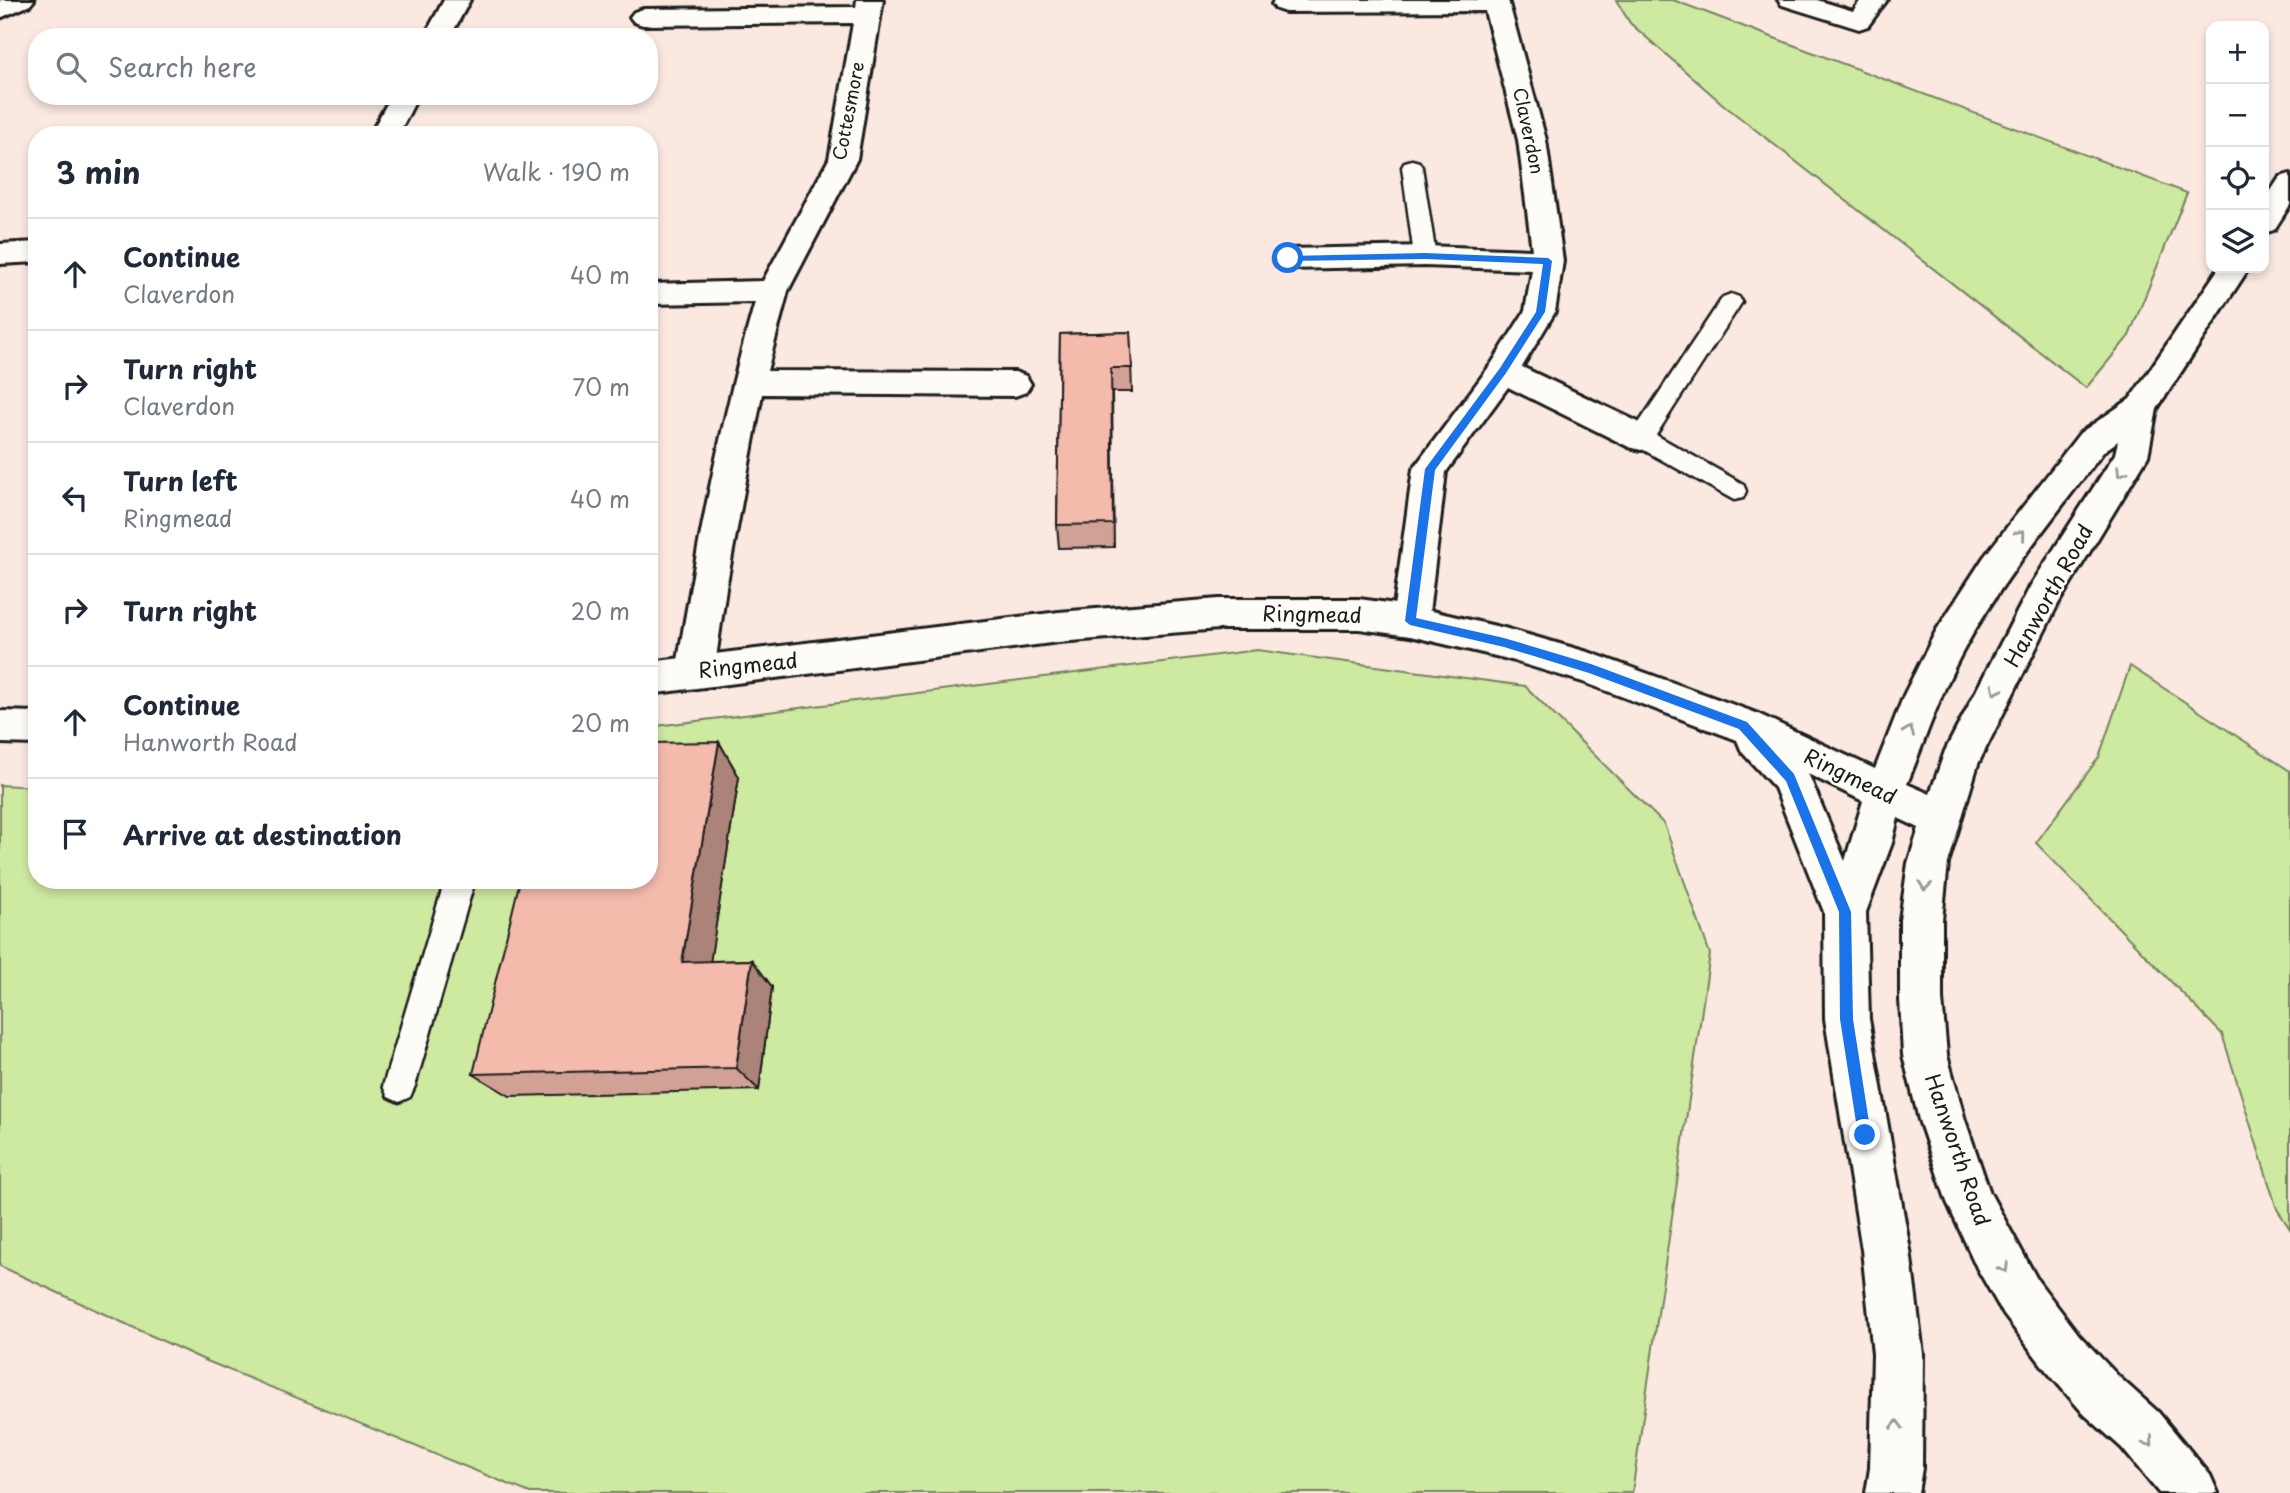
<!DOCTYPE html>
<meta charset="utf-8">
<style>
:root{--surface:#fff;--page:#f2f2f3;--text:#1f2937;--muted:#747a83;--line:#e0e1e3}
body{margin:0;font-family:"Playpen Sans",sans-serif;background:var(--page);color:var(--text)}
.controls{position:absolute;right:21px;top:21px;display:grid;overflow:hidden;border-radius:14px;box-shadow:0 4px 10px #0003}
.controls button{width:63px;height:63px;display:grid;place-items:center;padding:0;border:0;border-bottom:2px solid var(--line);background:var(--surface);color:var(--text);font:35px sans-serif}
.stop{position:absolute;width:21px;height:21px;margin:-16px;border:5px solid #1a73e8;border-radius:50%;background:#fff}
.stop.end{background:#1a73e8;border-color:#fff;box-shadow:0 2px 7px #0008}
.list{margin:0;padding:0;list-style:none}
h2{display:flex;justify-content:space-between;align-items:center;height:91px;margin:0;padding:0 28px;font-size:30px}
h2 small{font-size:23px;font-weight:400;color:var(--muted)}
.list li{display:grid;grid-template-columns:46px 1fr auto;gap:21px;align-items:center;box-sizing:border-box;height:112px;padding:0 28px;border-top:2px solid var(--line)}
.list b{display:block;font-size:26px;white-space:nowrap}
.list p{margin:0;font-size:23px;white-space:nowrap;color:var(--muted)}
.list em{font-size:23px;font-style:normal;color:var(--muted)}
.icon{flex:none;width:38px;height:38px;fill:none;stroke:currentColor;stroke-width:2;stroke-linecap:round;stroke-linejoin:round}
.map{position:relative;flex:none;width:2290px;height:1493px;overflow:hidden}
.search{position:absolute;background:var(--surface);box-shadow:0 4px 10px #0003;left:28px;top:28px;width:630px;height:77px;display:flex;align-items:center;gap:18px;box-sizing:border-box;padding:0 24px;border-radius:28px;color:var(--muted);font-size:26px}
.panel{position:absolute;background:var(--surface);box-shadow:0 4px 10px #0003;left:28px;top:126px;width:630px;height:763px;border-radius:28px}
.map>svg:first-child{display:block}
.green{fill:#cee9a0;stroke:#75825e;stroke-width:2}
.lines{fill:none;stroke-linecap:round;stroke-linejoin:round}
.lane-casing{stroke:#1c1c1c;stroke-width:5}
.street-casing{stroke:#1c1c1c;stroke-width:6}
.secondary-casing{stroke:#1c1c1c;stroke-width:6}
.lane{fill:#fdfcf7;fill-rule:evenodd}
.street{fill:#fdfcf7;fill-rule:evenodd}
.secondary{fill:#fdfcf7;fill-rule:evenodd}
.wall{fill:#d2a195;stroke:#1c1c1c;stroke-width:2}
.shaded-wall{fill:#ab8379;stroke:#1c1c1c;stroke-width:2}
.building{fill:#f4bbad;stroke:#1c1c1c;stroke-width:2}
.oneway{stroke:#989794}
.route{fill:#1a73e8}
.labels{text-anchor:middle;stroke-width:5;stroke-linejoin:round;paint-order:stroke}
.far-street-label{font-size:18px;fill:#1c1c1c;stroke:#fdfcf7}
.street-label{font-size:21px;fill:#1c1c1c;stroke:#fdfcf7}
</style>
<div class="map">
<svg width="2290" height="1493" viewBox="0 0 2290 1493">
<rect width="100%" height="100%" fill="#fae8e1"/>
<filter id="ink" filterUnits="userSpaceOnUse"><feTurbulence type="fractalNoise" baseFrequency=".0143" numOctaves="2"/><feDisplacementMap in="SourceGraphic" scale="14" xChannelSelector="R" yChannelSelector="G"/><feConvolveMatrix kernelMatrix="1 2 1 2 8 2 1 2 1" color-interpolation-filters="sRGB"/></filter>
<g filter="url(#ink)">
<!-- green -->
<path class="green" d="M 1616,0 L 1673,0 L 2187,193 L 2129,336 L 2086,388 L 1725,106 L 1630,23 Z
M 1257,650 L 1525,686 L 1664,824 L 1710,954 L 1632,1493 L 530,1493 L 202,1359 L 0,1266 L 0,785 L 37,787 L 37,880 L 649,880 L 649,727 Z
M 2130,666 L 2290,771 L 2290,1229 L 2277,1209 L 2222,1034 L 2036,843 L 2099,757 Z"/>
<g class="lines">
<!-- lane casing -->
<g class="lane-casing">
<path id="lane" d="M 1412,160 L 1419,162 L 1422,167 L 1436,256 L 1433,261 L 1425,263 L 1417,261 L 1414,256 L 1402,167 L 1405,162 Z
M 1731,294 L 1739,297 L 1742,302 L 1656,435 L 1743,484 L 1746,491 L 1743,498 L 1734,500 L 1633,444 L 1629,438 L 1723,297 Z
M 445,880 L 475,880 L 415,1086 L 410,1097 L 399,1102 L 388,1097 L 383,1086 Z"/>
</g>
<!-- street casing -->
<g class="street-casing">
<path id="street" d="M 0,0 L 34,0 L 30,5 L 0,18 Z
M 857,0 L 883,0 L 857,159 L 788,291 L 767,371 L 1015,372 L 1026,376 L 1031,384 L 1026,392 L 1015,396 L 762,394 L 726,588 L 714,672 L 708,683 L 695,688 L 682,683 L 676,672 C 697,548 720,423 755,302 L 649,304 L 649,284 L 763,281 L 829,159 L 853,23 L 643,25 L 634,22 L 630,17 L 634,12 L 643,9 L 856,7 Z
M 1275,0 L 1508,0 L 1546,140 L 1563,261 L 1555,312 L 1522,367 L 1653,429 L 1658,438 L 1653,447 L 1641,450 L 1629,447 L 1508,387 L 1446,472 L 1428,621 L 1423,631 L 1410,636 L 1397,631 L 1392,621 L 1413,469 L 1492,363 L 1525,311 L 1532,270 L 1425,266 L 1288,269 L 1277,266 L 1273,259 L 1277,252 L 1288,249 L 1425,246 L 1532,250 L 1518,140 L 1485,11 L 1285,12 L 1276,9 L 1272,4 Z
M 1778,0 L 1817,0 L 1853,11 L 1861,0 L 1887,0 L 1868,26 L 1859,29 L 1782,5 Z
M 37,242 L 37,262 L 0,264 L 0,244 Z"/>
</g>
<!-- secondary casing -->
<g class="secondary-casing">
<path id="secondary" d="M 444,0 L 470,0 L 450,37 L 424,37 Z
M 391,96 L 418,96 L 398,135 L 370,135 Z
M 2290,174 L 2290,205 L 2274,230 L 2264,233 L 2264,201 L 2280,177 Z
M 2219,268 L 2249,268 L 2157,409 L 2148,456 L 2058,604 L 1978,764 L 1948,863 L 1942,920 L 1942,999 L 1947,1055 L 1965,1120 L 1990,1193 L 2038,1281 L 2079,1335 L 2120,1378 L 2158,1412 L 2210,1475 L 2218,1493 L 2159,1493 L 2122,1448 L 2084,1414 L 2045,1369 L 2004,1315 L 1977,1268 L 1947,1202 L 1919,1120 L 1903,1055 L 1900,999 L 1900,920 L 1908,863 L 1919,828 L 1898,818 L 1892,843 L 1866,912 L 1869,1019 L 1910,1250 L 1923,1354 L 1922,1468 L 1918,1493 L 1866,1493 L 1870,1468 L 1873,1354 L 1862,1250 L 1825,1019 L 1824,912 L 1775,788 L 1742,752 L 1737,740 L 1586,683 L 1504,658 L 1410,636 L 1359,629 L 1219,629 L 1059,642 L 649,694 L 649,662 L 1059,612 L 1219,599 L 1359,599 L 1410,606 L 1504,628 L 1591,653 L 1756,713 L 1875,769 L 1904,695 L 1936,631 L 1984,557 L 2080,433 L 2130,399 ZM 2118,441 L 2115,454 L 2031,585 L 1945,751 L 1930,794 L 1907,784 C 1925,740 1940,693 1963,651 C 2002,579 2055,516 2104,451 ZM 1808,774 L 1863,801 L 1845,861 L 1810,778 Z
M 0,711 L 37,712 L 37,744 L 0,743 Z"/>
</g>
<!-- lane -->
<use href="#lane" class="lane"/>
<!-- street -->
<use href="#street" class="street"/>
<!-- secondary -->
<use href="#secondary" class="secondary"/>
</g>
<!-- wall -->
<path class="wall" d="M 1130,332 L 1132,392 L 1112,392 L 1114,547 L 1059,548 L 1057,525 L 1060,334 Z
M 719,742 L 739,777 L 710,961 L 752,960 L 772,987 L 759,1090 L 510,1096 L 473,1074 Z"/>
<!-- shaded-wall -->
<path class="shaded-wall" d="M 719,742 L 739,777 L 706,989 L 682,962 Z
M 752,960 L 772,987 L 759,1090 L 736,1068 Z"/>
<!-- building -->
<path class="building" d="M 1130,332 L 1132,368 L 1111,368 L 1113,524 L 1057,525 L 1060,334 Z
M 719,742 L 682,962 L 752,960 L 736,1068 L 473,1074 L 520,880 L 649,880 L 649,743 Z"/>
<!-- one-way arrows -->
<defs><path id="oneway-chevron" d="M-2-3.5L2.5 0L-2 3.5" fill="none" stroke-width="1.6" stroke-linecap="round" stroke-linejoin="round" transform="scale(1.75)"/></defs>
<g class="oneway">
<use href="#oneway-chevron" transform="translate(2121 472) rotate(122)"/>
<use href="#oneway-chevron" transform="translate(2021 534) rotate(-52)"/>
<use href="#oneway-chevron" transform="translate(1996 690) rotate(117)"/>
<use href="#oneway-chevron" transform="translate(1909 731) rotate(-69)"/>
<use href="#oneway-chevron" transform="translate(1925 886) rotate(97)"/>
<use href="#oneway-chevron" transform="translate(2004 1268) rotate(60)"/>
<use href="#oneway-chevron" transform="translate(1897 1425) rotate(-89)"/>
<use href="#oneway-chevron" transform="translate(2149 1442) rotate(50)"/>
</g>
</g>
<!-- route -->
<path class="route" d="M 1425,253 L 1548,258 L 1552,261 L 1545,312 L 1506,373 L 1435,470 L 1416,618 L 1504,638 L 1591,664 L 1747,722 L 1794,774 L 1851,912 L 1853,1019 L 1871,1135 L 1869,1140 L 1860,1140 L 1858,1135 L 1840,1019 L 1839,912 L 1786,781 L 1739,729 L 1589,673 L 1504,647 L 1410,625 L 1405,621 L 1425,469 L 1500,368 L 1536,312 L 1543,264 L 1425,259 L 1288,261 L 1284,258 L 1288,256 Z"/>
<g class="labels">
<!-- far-street labels -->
<g class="far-street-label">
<text transform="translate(849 111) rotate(-79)" y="6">Cottesmore</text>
<text transform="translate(1528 131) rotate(78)" y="6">Claverdon</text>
</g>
<!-- street labels -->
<g class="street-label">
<text transform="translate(2049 596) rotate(-61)" y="7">Hanworth Road</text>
<text transform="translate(1312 615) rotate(1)" y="7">Ringmead</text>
<text transform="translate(748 666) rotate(-6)" y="7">Ringmead</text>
<text transform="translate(1850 777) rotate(26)" y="7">Ringmead</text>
<text transform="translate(1957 1150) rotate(71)" y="7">Hanworth Road</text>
</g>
</g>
</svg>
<div class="controls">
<button>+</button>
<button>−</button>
<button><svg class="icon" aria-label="locate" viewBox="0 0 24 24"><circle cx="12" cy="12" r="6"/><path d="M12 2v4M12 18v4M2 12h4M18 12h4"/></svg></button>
<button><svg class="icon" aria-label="layers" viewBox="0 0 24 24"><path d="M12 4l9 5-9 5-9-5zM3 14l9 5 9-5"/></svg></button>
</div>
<div class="stop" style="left:1288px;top:258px"></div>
<div class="stop end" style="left:1865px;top:1135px"></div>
<div class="search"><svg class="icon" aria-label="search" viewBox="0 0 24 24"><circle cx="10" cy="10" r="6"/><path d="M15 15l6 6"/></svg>Search here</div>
<section class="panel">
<h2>3 min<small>Walk · 190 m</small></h2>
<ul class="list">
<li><svg class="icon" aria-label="ahead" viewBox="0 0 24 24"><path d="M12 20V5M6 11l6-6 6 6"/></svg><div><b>Continue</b><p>Claverdon</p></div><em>40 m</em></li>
<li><svg class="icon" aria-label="right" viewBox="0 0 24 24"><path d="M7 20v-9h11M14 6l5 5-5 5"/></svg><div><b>Turn right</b><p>Claverdon</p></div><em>70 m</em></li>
<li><svg class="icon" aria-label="left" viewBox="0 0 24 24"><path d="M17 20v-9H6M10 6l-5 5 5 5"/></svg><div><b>Turn left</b><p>Ringmead</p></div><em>40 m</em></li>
<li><svg class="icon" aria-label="right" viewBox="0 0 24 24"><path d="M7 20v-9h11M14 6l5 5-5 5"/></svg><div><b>Turn right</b></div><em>20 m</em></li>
<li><svg class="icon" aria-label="ahead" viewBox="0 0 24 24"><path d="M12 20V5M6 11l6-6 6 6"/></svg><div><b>Continue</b><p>Hanworth Road</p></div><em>20 m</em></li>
<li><svg class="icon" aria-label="arrive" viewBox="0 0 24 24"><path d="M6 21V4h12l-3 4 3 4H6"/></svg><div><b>Arrive at destination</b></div></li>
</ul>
</section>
</div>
